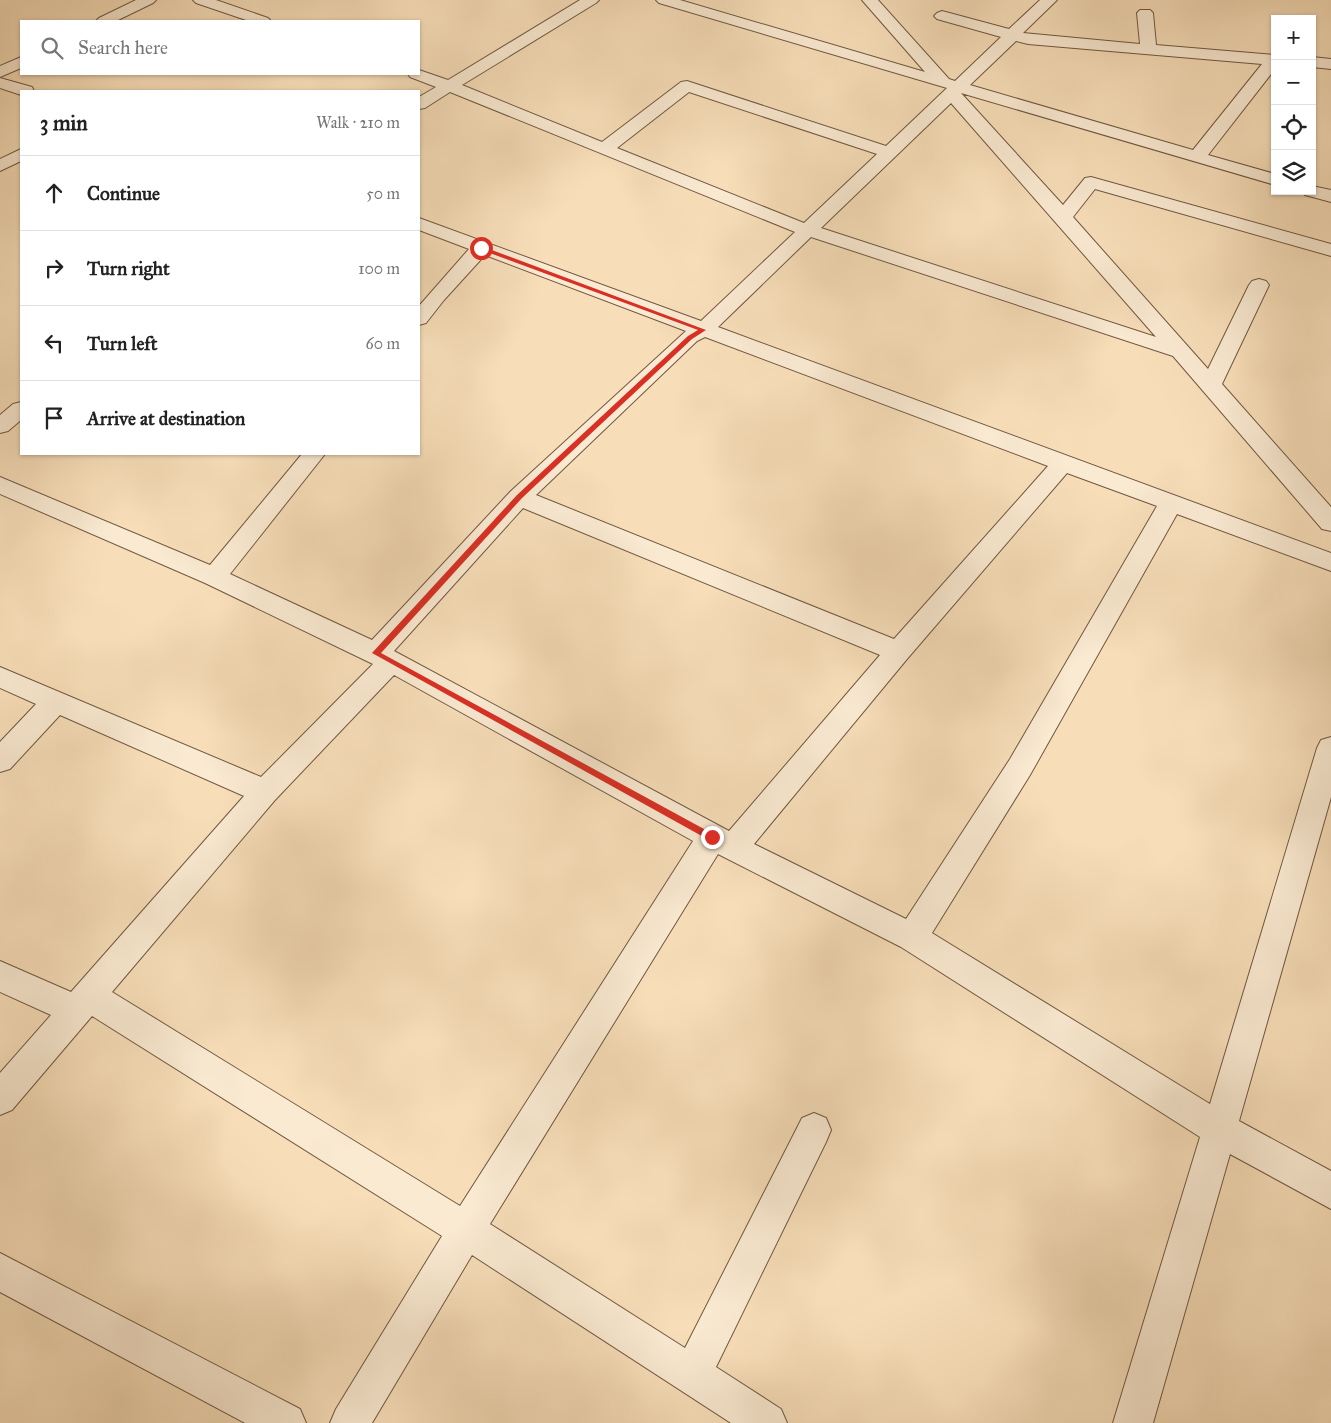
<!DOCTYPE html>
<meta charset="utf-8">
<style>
:root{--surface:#fff;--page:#f2f2f2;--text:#222;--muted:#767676;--line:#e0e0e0}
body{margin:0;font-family:"IM FELL Great Primer",serif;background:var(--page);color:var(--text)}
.controls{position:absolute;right:15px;top:15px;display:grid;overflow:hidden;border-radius:0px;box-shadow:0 1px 4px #0004}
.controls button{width:45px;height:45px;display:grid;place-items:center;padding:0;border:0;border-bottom:1px solid var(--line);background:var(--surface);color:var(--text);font:25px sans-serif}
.stop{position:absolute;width:15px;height:15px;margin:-11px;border:4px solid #d93025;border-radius:50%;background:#fff}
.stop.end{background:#d93025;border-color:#fff;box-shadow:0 1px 5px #0008}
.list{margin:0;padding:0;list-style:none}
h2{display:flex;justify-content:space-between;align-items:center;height:65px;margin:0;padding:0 20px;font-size:21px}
h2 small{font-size:16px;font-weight:400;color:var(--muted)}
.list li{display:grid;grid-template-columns:32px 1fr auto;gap:15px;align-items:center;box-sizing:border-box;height:75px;padding:0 20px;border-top:1px solid var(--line)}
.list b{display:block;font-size:19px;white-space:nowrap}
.list em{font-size:16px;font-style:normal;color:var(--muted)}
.icon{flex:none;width:28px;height:28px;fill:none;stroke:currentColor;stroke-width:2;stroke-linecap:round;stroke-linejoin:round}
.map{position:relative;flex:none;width:1331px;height:1423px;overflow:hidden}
.search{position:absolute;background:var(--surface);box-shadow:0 1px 4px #0004;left:20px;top:20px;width:400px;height:55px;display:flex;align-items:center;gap:12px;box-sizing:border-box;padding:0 18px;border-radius:0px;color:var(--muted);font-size:19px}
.panel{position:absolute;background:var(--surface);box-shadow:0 1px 4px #0004;left:20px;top:90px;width:400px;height:365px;border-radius:0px}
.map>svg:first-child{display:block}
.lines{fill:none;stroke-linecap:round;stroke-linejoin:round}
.minor-casing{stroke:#71583f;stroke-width:2}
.minor{fill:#faead2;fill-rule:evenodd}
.route{fill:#d93025}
</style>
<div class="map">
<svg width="1331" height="1423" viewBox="0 0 1331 1423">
<rect width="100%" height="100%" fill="#f7deb9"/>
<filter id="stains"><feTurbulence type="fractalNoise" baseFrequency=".004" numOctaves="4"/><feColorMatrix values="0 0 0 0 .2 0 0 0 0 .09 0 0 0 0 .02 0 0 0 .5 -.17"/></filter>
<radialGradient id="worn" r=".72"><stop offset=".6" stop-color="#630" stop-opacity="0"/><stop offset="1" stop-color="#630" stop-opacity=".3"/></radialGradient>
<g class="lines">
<!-- minor casing -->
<g class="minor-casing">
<path id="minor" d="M 136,0 L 156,0 L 153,3 L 116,21 L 96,21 L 99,18 Z
M 193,0 L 216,0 L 268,18 L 271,21 L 249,21 L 196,3 Z
M 580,0 L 599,0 L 596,3 L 462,85 L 602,142 L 681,82 L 687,81 L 886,146 L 947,88 L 659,3 L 656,0 L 680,0 L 925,72 L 862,0 L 878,0 L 949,79 L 955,81 L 1001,37 L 937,19 L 934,16 L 937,13 L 942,11 L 1009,29 L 1040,0 L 1057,0 L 1023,33 L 1140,44 L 1137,13 L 1140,10 L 1150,10 L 1153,13 L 1156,45 L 1275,55 L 1275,69 L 1208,155 L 1275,174 L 1275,185 L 961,93 L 1063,205 L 1085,178 L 1091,177 L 1331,244 L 1331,256 L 1095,189 L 1073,217 L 1208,369 L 1249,285 L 1252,281 L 1259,279 L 1266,281 L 1269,285 L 1222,384 L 1331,507 L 1331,531 L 1322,529 L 1173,356 L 811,237 L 718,327 L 1331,553 L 1331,571 L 1177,514 L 1030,775 L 932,933 L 1210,1104 L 1317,748 L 1321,740 L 1331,737 L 1331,797 L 1239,1121 L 1331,1171 L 1331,1209 L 1230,1154 L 1153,1423 L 1113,1423 L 1200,1137 L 901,947 L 718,854 L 490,1224 L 685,1348 L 802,1118 L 814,1113 L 826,1118 L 831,1130 L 826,1142 L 716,1367 L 781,1409 L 787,1423 L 731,1423 L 472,1255 L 372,1423 L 330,1423 L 336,1409 L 442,1236 L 92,1016 L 12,1110 L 0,1115 L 0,1073 L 51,1015 L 0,992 L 0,961 L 71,992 L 244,796 L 60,715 L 10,769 L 0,772 L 0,742 L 36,704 L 0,688 L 0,667 L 261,777 L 373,664 L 205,583 L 0,494 L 0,477 L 210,565 L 302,454 L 325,454 L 230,574 L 372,640 L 511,491 L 686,331 L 485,255 L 444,300 L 426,323 L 419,325 L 419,306 L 469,249 L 419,230 L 419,218 L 701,321 L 795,232 L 450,92 L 425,108 L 419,109 L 419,97 L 436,87 L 410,77 L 408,74 L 419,74 L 419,70 L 448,80 ZM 1016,41 L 1028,44 L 1262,64 L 1193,150 L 970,85 ZM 689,92 L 877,154 L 804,223 L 617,148 ZM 951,103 L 1156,337 L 821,228 ZM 705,337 L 1048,466 L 894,639 L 536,495 L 697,341 ZM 1067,473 L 1157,506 L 1010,759 L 906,919 L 754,844 L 907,659 ZM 523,508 L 880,655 L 729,831 L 394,651 ZM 394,675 L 693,841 L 460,1206 L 112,992 L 275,800 Z
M 21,57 L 21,68 L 0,77 L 0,66 Z
M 1312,57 L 1331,59 L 1331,69 L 1312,67 Z
M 0,78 L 32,87 L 34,91 L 21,91 L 21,95 L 0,88 Z
M 21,149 L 21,161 L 0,171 L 0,159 Z
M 1312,186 L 1331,190 L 1331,202 L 1305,195 L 1303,191 L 1312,191 Z
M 21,402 L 21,420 L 8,431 L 0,433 L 0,415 L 13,404 Z
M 0,1253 L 300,1409 L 306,1423 L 245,1423 L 0,1292 Z"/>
</g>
<!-- minor -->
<use href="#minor" class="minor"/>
</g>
<!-- route -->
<path class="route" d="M 481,246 L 706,330 L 692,339 L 522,498 L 381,653 L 715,835 L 715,840 L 709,840 L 372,653 L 517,495 L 688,336 L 698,330 L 479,249 Z"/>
<rect width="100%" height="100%" filter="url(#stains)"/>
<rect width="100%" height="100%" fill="url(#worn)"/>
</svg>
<div class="controls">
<button>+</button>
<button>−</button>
<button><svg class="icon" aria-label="locate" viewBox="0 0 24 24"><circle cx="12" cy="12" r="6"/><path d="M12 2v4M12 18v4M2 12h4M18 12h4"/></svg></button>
<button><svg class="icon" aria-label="layers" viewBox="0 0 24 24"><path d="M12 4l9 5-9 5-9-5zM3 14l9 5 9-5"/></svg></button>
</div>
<div class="stop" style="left:481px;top:248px"></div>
<div class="stop end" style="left:712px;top:837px"></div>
<div class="search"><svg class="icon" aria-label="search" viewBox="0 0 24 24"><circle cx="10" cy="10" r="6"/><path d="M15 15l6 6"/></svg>Search here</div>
<section class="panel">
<h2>3 min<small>Walk · 210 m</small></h2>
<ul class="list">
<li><svg class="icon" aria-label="ahead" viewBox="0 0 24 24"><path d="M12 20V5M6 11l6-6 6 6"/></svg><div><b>Continue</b></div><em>50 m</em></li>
<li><svg class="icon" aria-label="right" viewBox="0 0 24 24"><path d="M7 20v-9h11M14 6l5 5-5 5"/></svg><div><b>Turn right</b></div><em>100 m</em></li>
<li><svg class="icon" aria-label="left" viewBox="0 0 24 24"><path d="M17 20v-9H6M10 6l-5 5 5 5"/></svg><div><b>Turn left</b></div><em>60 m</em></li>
<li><svg class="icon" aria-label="arrive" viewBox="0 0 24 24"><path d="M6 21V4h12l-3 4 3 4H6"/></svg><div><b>Arrive at destination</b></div></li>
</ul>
</section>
</div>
